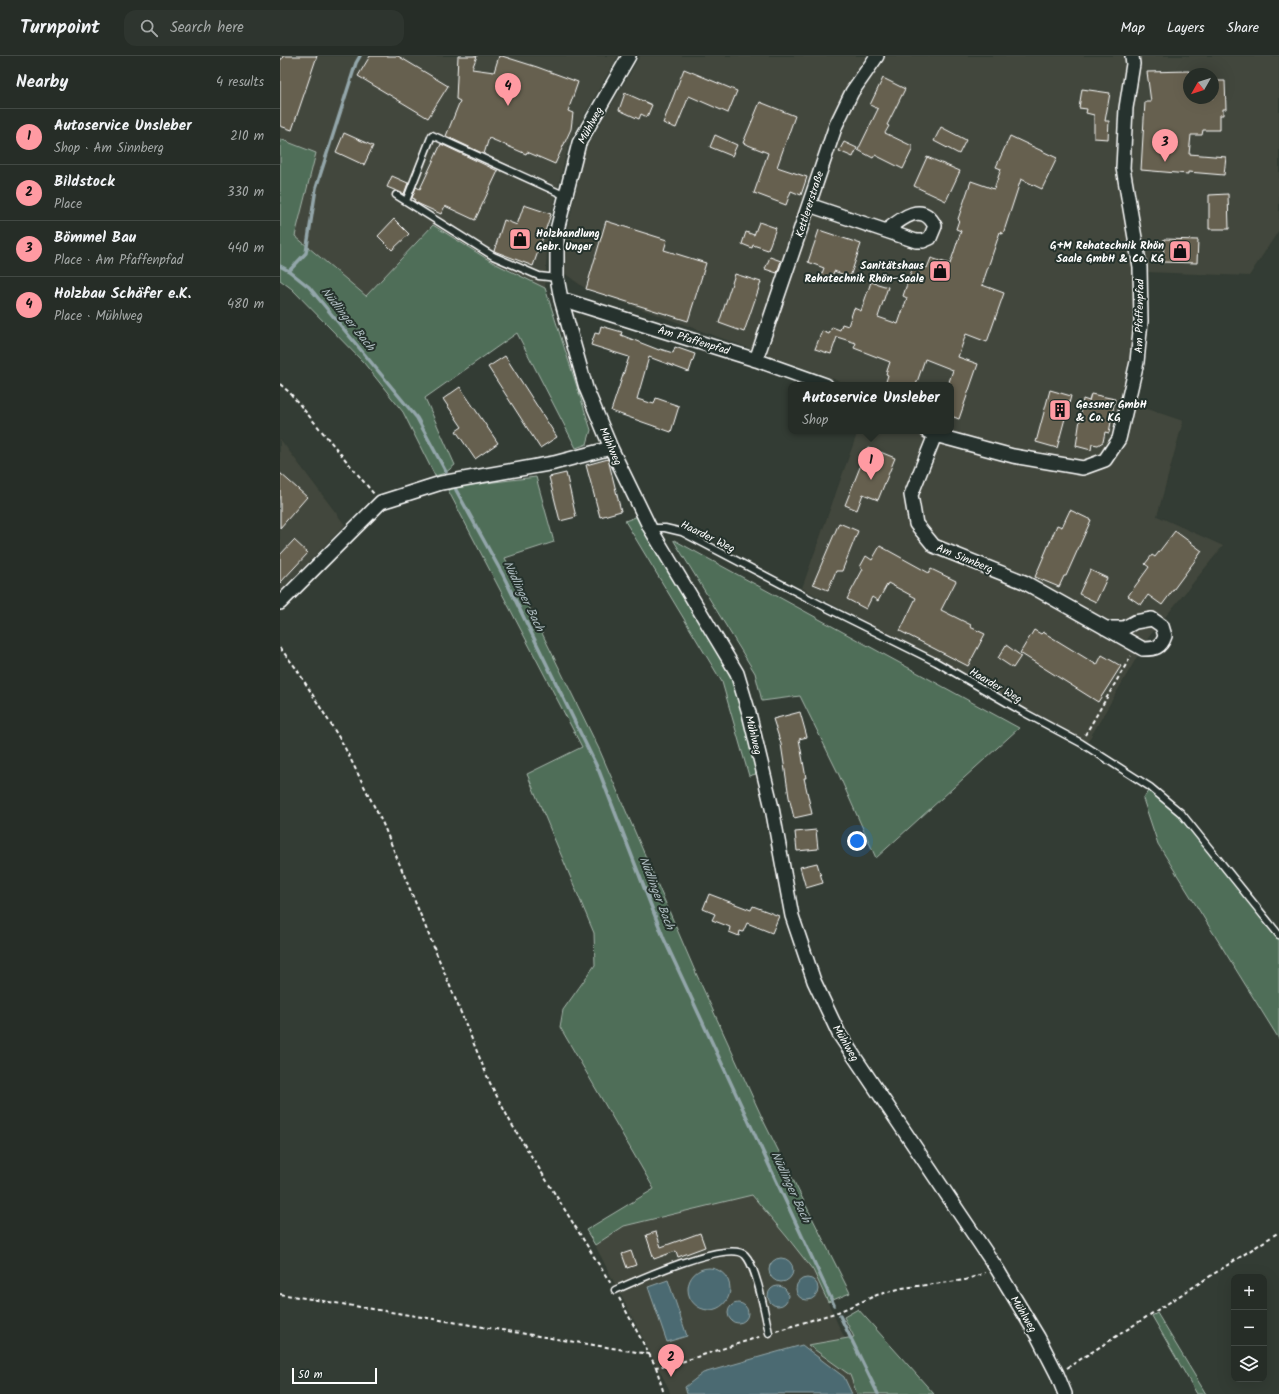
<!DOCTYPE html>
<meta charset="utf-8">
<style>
:root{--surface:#262d27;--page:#2e352f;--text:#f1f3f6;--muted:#a4a8a7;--line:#424944;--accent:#ff9aa2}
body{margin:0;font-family:Kalam,sans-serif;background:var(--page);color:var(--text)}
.controls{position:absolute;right:12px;bottom:12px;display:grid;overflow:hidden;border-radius:8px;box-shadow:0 4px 16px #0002}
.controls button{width:36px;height:36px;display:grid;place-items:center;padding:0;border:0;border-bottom:1px solid var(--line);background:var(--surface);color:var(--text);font:20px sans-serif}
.compass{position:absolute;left:903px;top:12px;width:36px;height:36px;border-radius:50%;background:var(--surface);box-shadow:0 4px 16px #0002;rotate:231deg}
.scale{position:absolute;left:12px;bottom:10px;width:85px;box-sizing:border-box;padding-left:4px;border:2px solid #fff;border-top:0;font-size:11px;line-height:14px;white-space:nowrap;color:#fff;-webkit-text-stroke:3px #26332d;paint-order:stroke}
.you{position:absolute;left:577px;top:785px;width:14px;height:14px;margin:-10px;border:3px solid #fff;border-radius:50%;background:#1a73e8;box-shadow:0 0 0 6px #1a73e833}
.badge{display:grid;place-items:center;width:26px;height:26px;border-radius:50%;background:var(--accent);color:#111;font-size:13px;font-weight:700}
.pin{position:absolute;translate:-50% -33px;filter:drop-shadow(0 1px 2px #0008)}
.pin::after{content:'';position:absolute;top:21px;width:14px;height:12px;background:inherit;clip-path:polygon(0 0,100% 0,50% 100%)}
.popup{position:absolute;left:508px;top:326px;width:166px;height:52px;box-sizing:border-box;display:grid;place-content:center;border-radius:8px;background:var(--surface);filter:drop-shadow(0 1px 3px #0005);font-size:13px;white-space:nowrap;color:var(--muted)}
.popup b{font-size:15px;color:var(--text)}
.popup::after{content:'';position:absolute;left:50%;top:100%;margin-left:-8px;border:8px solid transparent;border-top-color:var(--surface)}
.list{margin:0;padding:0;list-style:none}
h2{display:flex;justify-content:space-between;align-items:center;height:52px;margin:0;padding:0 16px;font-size:17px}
h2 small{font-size:13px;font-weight:400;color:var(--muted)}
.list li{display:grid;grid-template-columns:26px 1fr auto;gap:12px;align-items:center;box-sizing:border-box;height:56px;padding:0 16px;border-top:1px solid var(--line)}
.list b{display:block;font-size:15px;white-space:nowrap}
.list p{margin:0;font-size:13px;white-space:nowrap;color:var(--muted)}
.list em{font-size:13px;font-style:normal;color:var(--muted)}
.icon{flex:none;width:22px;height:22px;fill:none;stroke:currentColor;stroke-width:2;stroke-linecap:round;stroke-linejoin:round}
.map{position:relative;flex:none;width:999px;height:1338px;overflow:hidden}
header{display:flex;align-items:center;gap:24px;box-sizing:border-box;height:56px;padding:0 20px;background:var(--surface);border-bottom:1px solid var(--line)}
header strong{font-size:19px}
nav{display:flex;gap:22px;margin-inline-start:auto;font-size:14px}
.search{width:280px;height:36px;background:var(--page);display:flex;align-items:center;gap:10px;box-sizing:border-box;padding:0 14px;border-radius:12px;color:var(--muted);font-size:15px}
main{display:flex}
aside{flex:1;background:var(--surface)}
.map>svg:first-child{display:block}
.built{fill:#42473c;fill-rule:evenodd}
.green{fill:#4f6e58;stroke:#a7b6ac}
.water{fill:#4b6b72;stroke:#93a6aa}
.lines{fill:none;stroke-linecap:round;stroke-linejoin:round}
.stream{stroke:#93a6aa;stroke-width:3.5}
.building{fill:#66614f;stroke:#fff}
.service-casing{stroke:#fff;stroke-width:9}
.minor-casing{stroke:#fff;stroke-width:16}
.path{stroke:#fff;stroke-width:2;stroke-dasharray:4 3;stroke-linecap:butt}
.service{stroke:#26332d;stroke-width:6}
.minor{stroke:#26332d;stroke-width:13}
.labels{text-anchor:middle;stroke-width:4;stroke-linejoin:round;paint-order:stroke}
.street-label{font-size:11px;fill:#fff;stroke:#26332d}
.poi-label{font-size:11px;font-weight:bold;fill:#fff;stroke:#26332d;text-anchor:start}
.water-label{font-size:12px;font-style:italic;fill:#aebcc0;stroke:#26332d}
</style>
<header>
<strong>Turnpoint</strong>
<div class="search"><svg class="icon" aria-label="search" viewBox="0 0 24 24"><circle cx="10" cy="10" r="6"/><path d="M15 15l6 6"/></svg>Search here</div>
<nav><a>Map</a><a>Layers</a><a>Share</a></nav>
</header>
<main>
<aside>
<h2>Nearby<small>4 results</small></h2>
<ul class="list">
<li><span class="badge">1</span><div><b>Autoservice Unsleber</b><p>Shop · Am Sinnberg</p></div><em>210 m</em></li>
<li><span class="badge">2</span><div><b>Bildstock</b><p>Place</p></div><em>330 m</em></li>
<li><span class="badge">3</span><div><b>Bömmel Bau</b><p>Place · Am Pfaffenpfad</p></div><em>440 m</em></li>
<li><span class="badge">4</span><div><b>Holzbau Schäfer e.K.</b><p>Place · Mühlweg</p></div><em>480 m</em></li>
</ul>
</aside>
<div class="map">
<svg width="999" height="1338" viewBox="0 0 999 1338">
<rect width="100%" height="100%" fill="#333c34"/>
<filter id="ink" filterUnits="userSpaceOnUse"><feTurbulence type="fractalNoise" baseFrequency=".025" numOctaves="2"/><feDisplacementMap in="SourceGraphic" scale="8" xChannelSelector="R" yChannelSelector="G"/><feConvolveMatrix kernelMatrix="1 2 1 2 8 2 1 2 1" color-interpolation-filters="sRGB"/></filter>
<g filter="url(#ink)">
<!-- built -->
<path class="built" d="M 0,0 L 338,0 L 289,86 L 268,173 L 265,232 L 212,206 L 153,169 L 86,240 L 15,180 L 36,97 L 0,83 Z
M 360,0 L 999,0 L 999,174 L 969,220 L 867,216 L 856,349 L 903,365 L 877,460 L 943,490 L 868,582 L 807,687 L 522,532 L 578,375 L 671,375 L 671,329 L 570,329 L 306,233 L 284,217 L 287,174 L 305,94 ZM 909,18 L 933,18 L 933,42 L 909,42 Z
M 0,383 L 65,469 L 0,535 Z
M 472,1139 L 507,1181 L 533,1214 L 561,1275 L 573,1296 L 590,1338 L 390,1338 L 389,1333 L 315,1189 L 344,1170 Z"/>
<!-- green -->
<path class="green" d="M 0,83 L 36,97 L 15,180 L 86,240 L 153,169 L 212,206 L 265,232 L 311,374 L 307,388 L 296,392 L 237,277 L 145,342 L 175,409 L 165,417 L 155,420 L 123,356 L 84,307 L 12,233 L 0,224 Z
M 256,421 L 274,486 L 225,502 L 320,695 L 415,915 L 485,1068 L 570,1237 L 548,1246 L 533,1214 L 507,1181 L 472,1139 L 344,1170 L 315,1189 L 306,1174 L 374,1133 L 280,971 L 283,954 L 315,909 L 314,877 L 247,718 L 302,691 L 168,434 L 189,429 Z
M 358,460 L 453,625 L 479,717 L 469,720 L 442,626 L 345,465 Z
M 394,485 L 394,484 L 739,672 L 596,802 L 559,719 L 520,640 L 482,645 L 475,617 Z
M 870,732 L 901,757 L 999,879 L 999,983 L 878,788 L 863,743 Z
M 578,1253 L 654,1338 L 577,1338 L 570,1319 L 528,1289 L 574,1281 L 564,1261 Z
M 877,1257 L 926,1338 L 917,1338 L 872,1260 Z"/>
<!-- water -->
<path class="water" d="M489 1214a12 12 0 1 1 24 0a12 12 0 1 1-24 0Z
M408 1233a21 21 0 1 1 42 0a21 21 0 1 1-42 0Z
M516 1233a11 11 0 1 1 22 0a11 11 0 1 1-22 0Z
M 388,1224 L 407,1280 L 387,1286 L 368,1231 Z
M488 1240a10 10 0 1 1 20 0a10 10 0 1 1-20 0Z
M448 1257a10 10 0 1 1 20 0a10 10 0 1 1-20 0Z
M 522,1289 L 564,1321 L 572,1338 L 407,1338 L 405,1331 L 423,1317 Z"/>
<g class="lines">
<!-- stream -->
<path class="stream" d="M 0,210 L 9,215 L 29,231 L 137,362 L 166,416
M 9,215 L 26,197 L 36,132 L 76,7 L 80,0
M 176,434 L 223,519 L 319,715 L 384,883 L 554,1249
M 560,1260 L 598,1338"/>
</g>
<!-- building -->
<path class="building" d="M 3,0 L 37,0 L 12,74 L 0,70 L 0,3 L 2,3 Z
M 90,0 L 118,0 L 168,30 L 148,62 L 78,20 Z
M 178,0 L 197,0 L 192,13 L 214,16 L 219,0 L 222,0 L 257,11 L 298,26 L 288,55 L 293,57 L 291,73 L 275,108 L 247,96 L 246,98 L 209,82 L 204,98 L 166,80 L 180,45 L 176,43 Z
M 404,13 L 457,35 L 448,57 L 409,40 L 396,72 L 383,67 Z
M 909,15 L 909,42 L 933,42 L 933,39 L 936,39 L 935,25 L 945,25 L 946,53 L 943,53 L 943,59 L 940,59 L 940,74 L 923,74 L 922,79 L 911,79 L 909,98 L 946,101 L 944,119 L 908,116 L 908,118 L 861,114 L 865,46 L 871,46 L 867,16 Z
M 603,22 L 625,33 L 607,69 L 609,70 L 605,77 L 632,90 L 632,94 L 623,113 L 595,99 L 593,102 L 578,94 L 598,53 L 590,49 Z
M 802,33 L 830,37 L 825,65 L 829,65 L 828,83 L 814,82 L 814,59 L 806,57 L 807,53 L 799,52 Z
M 345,37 L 372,49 L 367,61 L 361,58 L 359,63 L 339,54 Z
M 480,46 L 515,60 L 497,111 L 527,121 L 521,139 L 511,135 L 506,149 L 474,137 L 488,97 L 463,87 Z
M 661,71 L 686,84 L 679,98 L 654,85 Z
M 64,77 L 93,90 L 84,109 L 56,96 Z
M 435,79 L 457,89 L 452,100 L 430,91 Z
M 730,80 L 777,102 L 762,133 L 741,123 L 723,178 L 720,176 L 702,229 L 724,237 L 707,286 L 686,278 L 678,301 L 698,308 L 679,363 L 671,360 L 671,329 L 668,329 L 673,314 L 645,303 L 636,329 L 605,329 L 608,319 L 606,318 L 610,306 L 574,292 L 576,287 L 557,281 L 551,298 L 535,293 L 542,275 L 549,278 L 552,271 L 560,274 L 562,268 L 568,270 L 574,252 L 581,255 L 591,226 L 608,231 L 598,261 L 618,268 L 627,242 L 623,240 L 634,207 L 647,212 L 651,202 L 670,208 L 681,175 L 676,173 L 679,164 L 678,163 L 691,125 L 714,133 L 721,113 L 716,111 Z
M 564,86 L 577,92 L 573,101 L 559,95 Z
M 161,88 L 218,115 L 195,164 L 165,150 L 161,158 L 139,148 L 134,145 L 135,143 L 132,142 L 136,131 L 140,133 Z
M 647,101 L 680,115 L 666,145 L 634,130 Z
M 112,120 L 128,127 L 124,138 L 107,131 Z
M 948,138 L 949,173 L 929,173 L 929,139 Z
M 244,149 L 271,158 L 253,210 L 214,195 L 224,164 L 237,169 Z
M 114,163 L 129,178 L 112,194 L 98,180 Z
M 326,165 L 387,184 L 384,194 L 426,207 L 408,265 L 306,233 Z
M 479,166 L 496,172 L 488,194 L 473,189 L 472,192 L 462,188 L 466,176 L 474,179 Z
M 539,174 L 581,188 L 570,221 L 554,215 L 550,226 L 540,223 L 544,212 L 528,206 Z
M 884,183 L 918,184 L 917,207 L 883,206 Z
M 490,201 L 501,205 L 497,217 L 485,213 Z
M 455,218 L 481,226 L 464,276 L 439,267 Z
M 321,270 L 342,276 L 341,279 L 379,294 L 380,293 L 393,297 L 395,291 L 415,298 L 409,316 L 369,301 L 357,343 L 374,348 L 376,342 L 399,350 L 391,376 L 331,355 L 349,301 L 311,289 L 315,277 L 319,278 Z
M 225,300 L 277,381 L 260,392 L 208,311 Z
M 180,331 L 218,387 L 195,403 L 176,375 L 182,371 L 163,343 Z
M 770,334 L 791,340 L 777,392 L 756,386 Z
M 811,338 L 835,343 L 829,377 L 825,376 L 823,386 L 818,389 L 812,388 L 811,394 L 796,390 L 803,343 L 809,345 Z
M 588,391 L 615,402 L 598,444 L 583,438 L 577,454 L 565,449 Z
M 328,403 L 341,455 L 320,461 L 306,409 Z
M 0,417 L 27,441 L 0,472 Z
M 286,417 L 296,461 L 280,465 L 269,421 Z
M 790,454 L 811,464 L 786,520 L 784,520 L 779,531 L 755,521 L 777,469 L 782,471 Z
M 559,467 L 578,475 L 562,515 L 556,515 L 548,534 L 533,528 Z
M 895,475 L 922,495 L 882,549 L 868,539 L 861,549 L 848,540 L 869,511 L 865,508 L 872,499 L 875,501 Z
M 14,484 L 28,497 L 0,527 L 0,499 Z
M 600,490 L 649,517 L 651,513 L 676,525 L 661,554 L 691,569 L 690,571 L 705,578 L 688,610 L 620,575 L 636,542 L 608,527 L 598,545 L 592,541 L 586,553 L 567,543 L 583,513 L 580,511 L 586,500 L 592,504 Z
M 810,514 L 827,522 L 816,546 L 799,538 Z
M 754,574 L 761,578 L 763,576 L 817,609 L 822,599 L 841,610 L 818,646 L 740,597 Z
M 726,589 L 741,600 L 733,612 L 718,602 Z
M 520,656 L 527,681 L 519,683 L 526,722 L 524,722 L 532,758 L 514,762 L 509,741 L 501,688 L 493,663 Z
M 536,774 L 538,793 L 517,795 L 515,776 Z
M 537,807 L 543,827 L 526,832 L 520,811 Z
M 429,838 L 471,854 L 473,850 L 499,860 L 492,877 L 467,867 L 463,876 L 460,875 L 459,880 L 449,876 L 450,871 L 432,864 L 435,858 L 423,853 Z
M 376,1176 L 381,1191 L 420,1177 L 425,1191 L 398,1201 L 396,1195 L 374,1203 L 366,1179 Z
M 351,1195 L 356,1209 L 347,1212 L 342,1198 Z"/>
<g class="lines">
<!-- service casing -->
<g class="service-casing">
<path id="service" d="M 116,139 L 213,200 L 259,220 L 277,222
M 126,145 L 152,79 L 286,140
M 370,472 L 385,472 L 402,476 L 545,551 L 656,606 L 745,657 L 801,687 L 870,731 L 901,757 L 999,879
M 335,1234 C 355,1225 448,1183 465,1199 C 477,1211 485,1259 489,1277"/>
</g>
<!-- minor casing -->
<g class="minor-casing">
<path id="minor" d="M 349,0 L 299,87 L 277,174 L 277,222 L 281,243 L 306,332 L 331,392 L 370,472 L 457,617 L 469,657 L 492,752 L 512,860 L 534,925 L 559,978 L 717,1213 L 758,1281 L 777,1318 L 785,1338
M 529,149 L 636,185 L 643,185 L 650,182 L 655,170 C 642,145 622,162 606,175
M 281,243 L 476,304 L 546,329
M 476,304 L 556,69 L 572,36 L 597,0
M 647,375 L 655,379 L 733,400 L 803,412 L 825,404 L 839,383 L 857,306 L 861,265 L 860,211 L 843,112 L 846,52 L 853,8 L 852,0
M 655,379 L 631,439 L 636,468 L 654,490 L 744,526 L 863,593 C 875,593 881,592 885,580 L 882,570 L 872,563 L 855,566 L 844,572 L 825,572
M 0,547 L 101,446 L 161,427 L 274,407 L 331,392"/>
</g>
<!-- path -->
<path class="path" d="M 0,328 L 10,337 L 94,438
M 0,592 L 16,612 L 63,688 L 103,768 L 210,1027 L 232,1069 L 331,1228
M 805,679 L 851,600
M 0,1238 L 369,1298
M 339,1242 L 376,1311 L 395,1308 L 482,1280
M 496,1275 L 558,1256 L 597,1239 L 622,1232 L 685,1224 L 705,1217
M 376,1311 L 384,1338
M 787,1312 L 999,1176"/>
<!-- service -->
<use href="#service" class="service"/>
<!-- minor -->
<use href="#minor" class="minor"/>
</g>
</g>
<!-- icons -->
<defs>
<g id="shop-square" transform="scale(1.15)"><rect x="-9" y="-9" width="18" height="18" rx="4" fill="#ff9aa2" stroke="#26332d"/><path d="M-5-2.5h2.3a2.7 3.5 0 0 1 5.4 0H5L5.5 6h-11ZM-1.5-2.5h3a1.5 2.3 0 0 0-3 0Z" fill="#111"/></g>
<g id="building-square" transform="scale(1.15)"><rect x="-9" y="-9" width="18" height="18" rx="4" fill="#ff9aa2" stroke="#26332d"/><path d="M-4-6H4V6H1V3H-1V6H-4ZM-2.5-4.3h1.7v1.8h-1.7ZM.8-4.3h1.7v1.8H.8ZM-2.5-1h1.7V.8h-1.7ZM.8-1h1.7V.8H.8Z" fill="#111"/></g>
</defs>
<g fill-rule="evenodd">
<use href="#shop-square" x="240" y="183"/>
<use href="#shop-square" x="900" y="195"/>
<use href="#shop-square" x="660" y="215"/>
<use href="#building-square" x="780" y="354"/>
</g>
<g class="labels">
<!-- street labels -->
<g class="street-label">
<text transform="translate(310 69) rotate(-62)" y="4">Mühlweg</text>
<text transform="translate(529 148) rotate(-72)" y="4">Kettlererstraße</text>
<text transform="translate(859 260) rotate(-89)" y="4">Am Pfaffenpfad</text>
<text transform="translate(414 284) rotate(17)" y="4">Am Pfaffenpfad</text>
<text transform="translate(331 390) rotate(66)" y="4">Mühlweg</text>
<text transform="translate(428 480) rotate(26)" y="4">Haarder Weg</text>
<text transform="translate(685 502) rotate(22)" y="4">Am Sinnberg</text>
<text transform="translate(716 629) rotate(30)" y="4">Haarder Weg</text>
<text transform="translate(474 679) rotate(76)" y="4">Mühlweg</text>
<text transform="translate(566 987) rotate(59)" y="4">Mühlweg</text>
<text transform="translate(744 1258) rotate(59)" y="4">Mühlweg</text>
</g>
<!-- poi labels -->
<g class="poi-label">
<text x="256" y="181">Holzhandlung<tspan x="256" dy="13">Gebr. Unger</tspan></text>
<text x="884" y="193" text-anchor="end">G+M Rehatechnik Rhön<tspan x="884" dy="13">Saale GmbH &amp; Co. KG</tspan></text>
<text x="644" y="213" text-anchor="end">Sanitätshaus<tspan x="644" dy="13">Rehatechnik Rhön-Saale</tspan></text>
<text x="796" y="352">Gessner GmbH<tspan x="796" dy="13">&amp; Co. KG</tspan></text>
</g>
<!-- water labels -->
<g class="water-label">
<text transform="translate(68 263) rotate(51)" y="4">Nüdlinger Bach</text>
<text transform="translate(244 540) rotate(64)" y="4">Nüdlinger Bach</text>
<text transform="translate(377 837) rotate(69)" y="4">Nüdlinger Bach</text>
<text transform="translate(511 1131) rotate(65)" y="4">Nüdlinger Bach</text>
</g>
</g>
</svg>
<div class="controls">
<button>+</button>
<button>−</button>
<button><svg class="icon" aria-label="layers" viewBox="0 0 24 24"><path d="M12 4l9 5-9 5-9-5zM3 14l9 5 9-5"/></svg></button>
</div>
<svg class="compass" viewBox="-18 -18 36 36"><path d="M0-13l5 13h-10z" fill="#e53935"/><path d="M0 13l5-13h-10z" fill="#a4a8a7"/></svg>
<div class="scale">50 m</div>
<div class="you"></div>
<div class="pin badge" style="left:591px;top:424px">1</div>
<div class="popup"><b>Autoservice Unsleber</b>Shop</div>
<div class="pin badge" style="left:391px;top:1321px">2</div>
<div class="pin badge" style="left:885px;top:106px">3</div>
<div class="pin badge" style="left:228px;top:50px">4</div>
</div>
</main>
